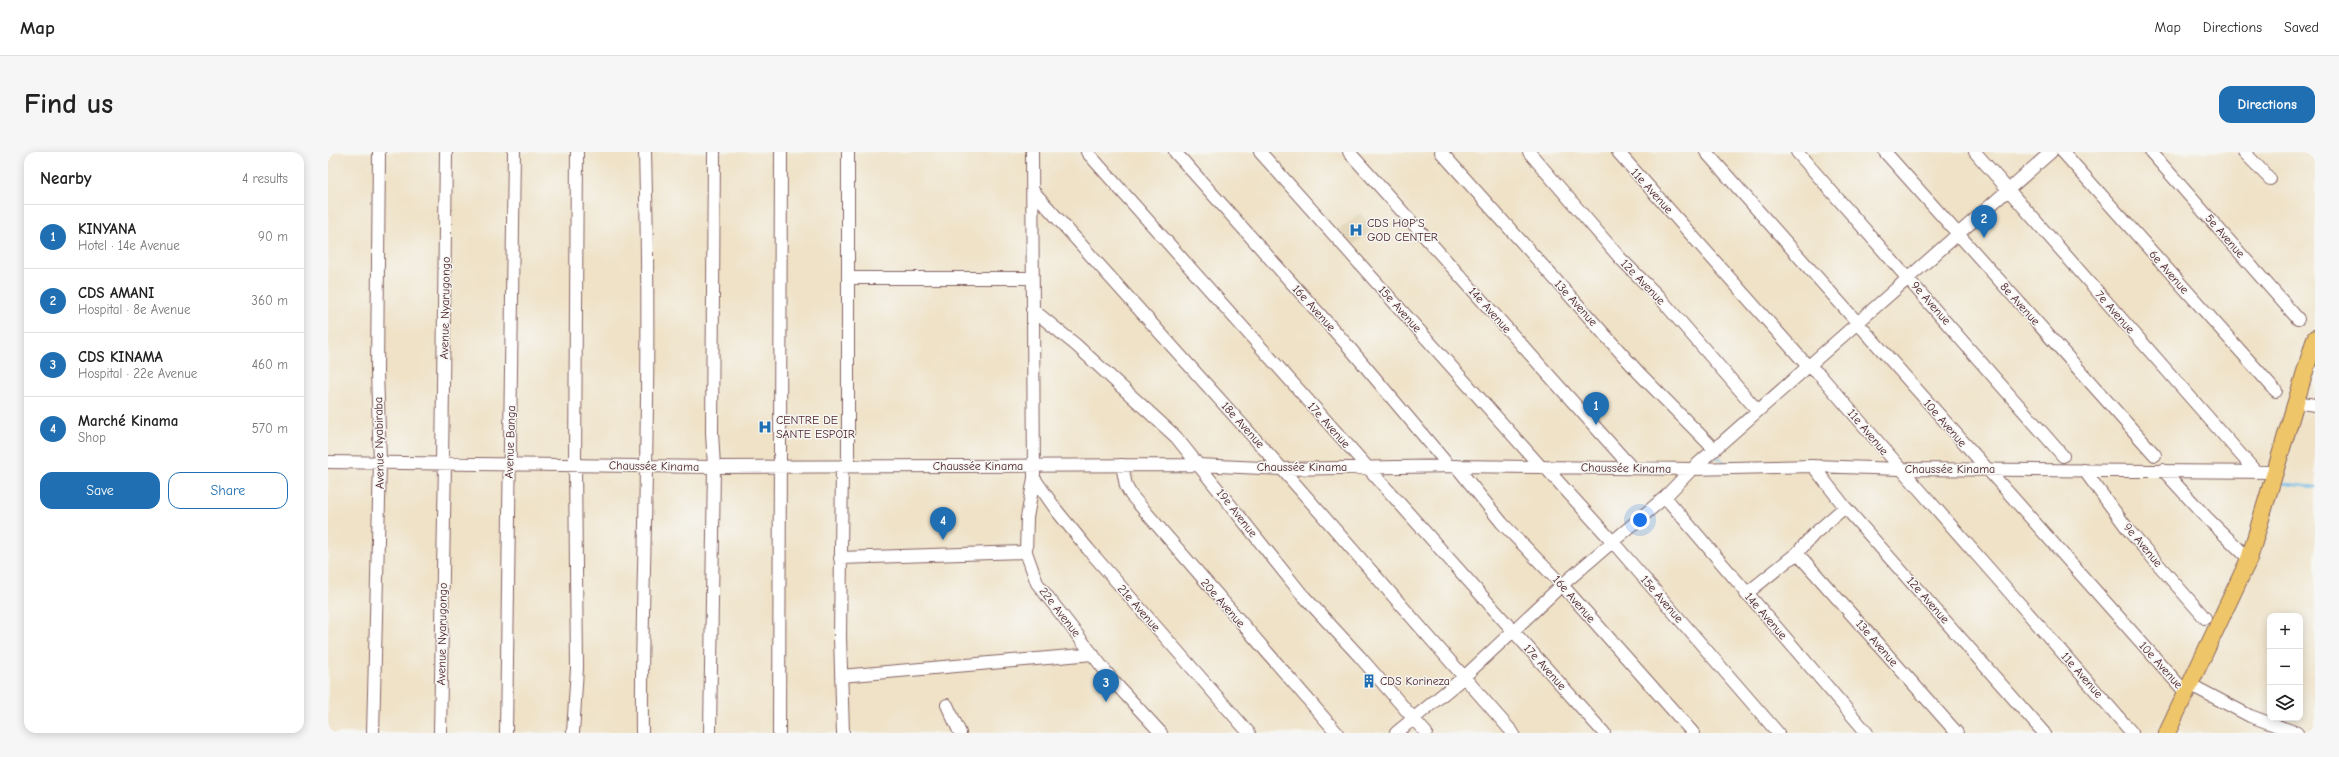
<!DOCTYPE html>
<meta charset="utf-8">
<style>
:root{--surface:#fff;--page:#f6f6f6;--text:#222;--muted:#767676;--line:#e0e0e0;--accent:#1f6fb2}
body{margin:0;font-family:"Comic Neue",sans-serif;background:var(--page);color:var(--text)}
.controls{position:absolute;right:12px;bottom:12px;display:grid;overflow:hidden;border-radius:8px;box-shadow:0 2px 10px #0003}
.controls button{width:36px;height:36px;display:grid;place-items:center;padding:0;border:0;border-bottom:1px solid var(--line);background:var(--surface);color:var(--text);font:20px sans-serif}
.you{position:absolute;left:1312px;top:368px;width:14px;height:14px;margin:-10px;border:3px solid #fff;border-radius:50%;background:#1a73e8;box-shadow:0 0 0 6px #1a73e833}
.badge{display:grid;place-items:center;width:26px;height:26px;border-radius:50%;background:var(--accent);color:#fff;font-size:13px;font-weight:700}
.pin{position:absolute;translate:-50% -33px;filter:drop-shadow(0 1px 2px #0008)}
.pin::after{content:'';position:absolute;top:21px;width:14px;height:12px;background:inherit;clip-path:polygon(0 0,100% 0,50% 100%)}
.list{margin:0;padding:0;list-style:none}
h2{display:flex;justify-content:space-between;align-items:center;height:52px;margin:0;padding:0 16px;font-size:17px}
h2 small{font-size:13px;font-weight:400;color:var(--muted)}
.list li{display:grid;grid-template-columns:26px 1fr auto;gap:12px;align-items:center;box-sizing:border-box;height:64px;padding:0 16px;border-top:1px solid var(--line)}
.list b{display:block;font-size:15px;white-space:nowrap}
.list p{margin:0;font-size:13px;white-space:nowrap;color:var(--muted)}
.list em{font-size:13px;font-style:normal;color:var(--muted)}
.actions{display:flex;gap:8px;padding:12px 16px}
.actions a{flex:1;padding:9px 0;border:1px solid var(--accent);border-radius:12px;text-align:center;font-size:14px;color:var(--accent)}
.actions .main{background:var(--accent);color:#fff}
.icon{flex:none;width:22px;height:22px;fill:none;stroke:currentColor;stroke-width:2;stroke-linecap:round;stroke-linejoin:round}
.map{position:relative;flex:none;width:1987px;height:581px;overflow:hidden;border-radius:12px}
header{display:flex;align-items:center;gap:24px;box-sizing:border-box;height:56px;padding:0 20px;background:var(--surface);border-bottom:1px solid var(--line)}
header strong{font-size:19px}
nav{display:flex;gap:22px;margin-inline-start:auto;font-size:14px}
.intro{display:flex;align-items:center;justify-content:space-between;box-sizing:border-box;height:96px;padding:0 24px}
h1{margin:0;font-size:28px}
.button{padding:10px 18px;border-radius:12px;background:var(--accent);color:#fff;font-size:14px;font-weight:700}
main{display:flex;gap:24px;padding:0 24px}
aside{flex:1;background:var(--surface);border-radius:12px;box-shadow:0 2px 10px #0003}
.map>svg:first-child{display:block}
.built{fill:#e0d3b4}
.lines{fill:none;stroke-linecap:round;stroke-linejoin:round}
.stream{stroke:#6db9e7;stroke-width:2.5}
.minor-casing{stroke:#846362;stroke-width:14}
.major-casing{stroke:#846362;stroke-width:18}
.minor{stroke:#fff;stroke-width:12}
.major{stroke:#eec569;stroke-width:16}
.labels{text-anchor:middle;stroke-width:3;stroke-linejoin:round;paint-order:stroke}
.street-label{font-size:12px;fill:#4a1f2b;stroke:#f6f6f2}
.poi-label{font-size:12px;fill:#4a1f2b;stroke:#f6f6f2;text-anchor:start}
</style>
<header>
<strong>Map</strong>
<nav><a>Map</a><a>Directions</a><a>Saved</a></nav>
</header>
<div class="intro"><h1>Find us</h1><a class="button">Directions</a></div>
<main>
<aside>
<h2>Nearby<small>4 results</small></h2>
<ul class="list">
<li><span class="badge">1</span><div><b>KINYANA</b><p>Hotel · 14e Avenue</p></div><em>90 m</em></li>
<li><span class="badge">2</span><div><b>CDS AMANI</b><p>Hospital · 8e Avenue</p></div><em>360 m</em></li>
<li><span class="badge">3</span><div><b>CDS KINAMA</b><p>Hospital · 22e Avenue</p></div><em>460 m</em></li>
<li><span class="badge">4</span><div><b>Marché Kinama</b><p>Shop</p></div><em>570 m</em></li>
</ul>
<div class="actions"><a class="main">Save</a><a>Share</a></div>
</aside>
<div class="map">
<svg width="1987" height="581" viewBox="0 0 1987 581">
<rect width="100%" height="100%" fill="#f6f6f2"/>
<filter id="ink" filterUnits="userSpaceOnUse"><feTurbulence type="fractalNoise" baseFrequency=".025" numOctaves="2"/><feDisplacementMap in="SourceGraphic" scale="8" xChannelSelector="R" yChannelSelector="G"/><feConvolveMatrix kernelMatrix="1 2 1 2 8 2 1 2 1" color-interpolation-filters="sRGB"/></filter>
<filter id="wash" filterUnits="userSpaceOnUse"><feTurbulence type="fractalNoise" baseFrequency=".012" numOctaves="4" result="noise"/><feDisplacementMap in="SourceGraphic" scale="16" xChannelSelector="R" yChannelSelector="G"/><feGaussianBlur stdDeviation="0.9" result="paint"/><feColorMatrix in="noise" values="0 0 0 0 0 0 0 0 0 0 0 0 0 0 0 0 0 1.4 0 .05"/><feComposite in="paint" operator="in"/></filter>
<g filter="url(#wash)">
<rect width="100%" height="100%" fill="#efe2c7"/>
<!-- built -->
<path class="built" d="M 1032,61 L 1045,77 L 1024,94 L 1011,78 Z"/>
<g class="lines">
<!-- stream -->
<path class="stream" d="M 1389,305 L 1398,312
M 1357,312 L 1370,304
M 1950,331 L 1987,335"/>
</g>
</g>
<g filter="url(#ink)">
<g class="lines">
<!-- minor casing -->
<g class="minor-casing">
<path id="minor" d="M 520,0 L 520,313
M 704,0 L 706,326 L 699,366 L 698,400 L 709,431 L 786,530 L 833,581
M 759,0 L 1276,581
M 847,0 L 1020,194 L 1121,314
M 932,0 L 1213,315
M 1021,0 L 1304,316
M 1113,0 L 1311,221 L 1387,298
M 1201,0 L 1292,106 L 1332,146 L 1430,259
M 1290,0 L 1477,211 L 1492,223 C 1595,343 1701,461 1804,581
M 1378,0 L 1859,542
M 1469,0 L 1735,304
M 1557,0 L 1827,303
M 1647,0 L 1928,320
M 1735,0 L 1948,239
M 1823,0 L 1970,167
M 1916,0 L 1942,27
M 705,39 L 954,317 L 1185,581
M 521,126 L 704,126
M 704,157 L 748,193 L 848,285 L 972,440 L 1032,505 L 1098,581
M 1967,250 L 1987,253
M 0,310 L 386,315 L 870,313 L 954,317 L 1128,314 L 1364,317 L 1485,314 L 1572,317 L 1948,320
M 114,311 L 118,0
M 794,313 L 798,334 L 803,343 L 1009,581
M 514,314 L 512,485 L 515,581
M 1128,314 L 1174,371 L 1234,433 L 1365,581
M 1485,314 L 1517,355 L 1716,581
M 1217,315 L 1284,389 L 1450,581
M 1756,318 L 1802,380 L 1877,466
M 1835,318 L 1878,365 L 1921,407
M 706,326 L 729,359 L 760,397 L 921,581
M 1337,345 L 1539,581
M 1469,401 L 1629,581
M 512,406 L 698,400
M 1418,442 L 1469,401 L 1486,382 L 1517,355
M 513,524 L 765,502
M 1863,533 L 1922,564 L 1969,581
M 619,553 L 632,581
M 45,581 L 52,310 L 49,220 L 51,0
M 112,581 L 117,311
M 178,581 L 186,0
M 245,581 L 249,516 L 247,313 L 249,0
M 314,581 C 313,492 317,404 318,315 C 320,210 320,105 317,0
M 382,581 L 386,315 L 384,280 L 386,0
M 451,581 L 453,0
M 1068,581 L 1136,525 L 1234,433 L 1337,345 L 1364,317 L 1723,0"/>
</g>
<!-- major casing -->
<g class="major-casing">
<path id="major" d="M 1839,581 L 1921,407 L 1987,186"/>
</g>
<!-- minor -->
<use href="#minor" class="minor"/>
<!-- major -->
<use href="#major" class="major"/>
</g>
</g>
<!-- icons -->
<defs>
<g id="hospital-bare" transform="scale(1.08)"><path d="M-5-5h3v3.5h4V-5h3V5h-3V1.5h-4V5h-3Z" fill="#1f6fb2" stroke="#f6f6f2" stroke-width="2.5" paint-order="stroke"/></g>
<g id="building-bare" transform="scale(1.08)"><path d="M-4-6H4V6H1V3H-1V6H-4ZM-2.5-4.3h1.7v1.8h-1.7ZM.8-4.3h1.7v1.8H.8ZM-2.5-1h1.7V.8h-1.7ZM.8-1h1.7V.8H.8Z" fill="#1f6fb2" stroke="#f6f6f2" stroke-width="2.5" paint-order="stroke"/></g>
</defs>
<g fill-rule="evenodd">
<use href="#hospital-bare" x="1028" y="78"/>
<use href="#hospital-bare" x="437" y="275"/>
<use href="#building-bare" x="1041" y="529"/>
</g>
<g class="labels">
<!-- street labels -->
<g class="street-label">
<text transform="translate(1324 39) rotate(48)" y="4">11e Avenue</text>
<text transform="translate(1897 84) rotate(49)" y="4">5e Avenue</text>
<text transform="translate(1841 120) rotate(49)" y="4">6e Avenue</text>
<text transform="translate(1315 130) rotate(46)" y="4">12e Avenue</text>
<text transform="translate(1248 151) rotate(48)" y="4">13e Avenue</text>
<text transform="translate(1603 151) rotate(49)" y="4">9e Avenue</text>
<text transform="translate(1692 152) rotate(48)" y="4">8e Avenue</text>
<text transform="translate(117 156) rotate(-89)" y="4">Avenue Nyarugongo</text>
<text transform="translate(986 156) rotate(48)" y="4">16e Avenue</text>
<text transform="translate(1072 157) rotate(48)" y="4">15e Avenue</text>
<text transform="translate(1162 158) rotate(48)" y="4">14e Avenue</text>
<text transform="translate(1787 160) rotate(49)" y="4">7e Avenue</text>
<text transform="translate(1617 271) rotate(49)" y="4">10e Avenue</text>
<text transform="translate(915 273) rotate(48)" y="4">18e Avenue</text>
<text transform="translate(1001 273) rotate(48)" y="4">17e Avenue</text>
<text transform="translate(1540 280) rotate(50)" y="4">11e Avenue</text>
<text transform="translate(182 290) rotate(-88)" y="4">Avenue Banga</text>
<text transform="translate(51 291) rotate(-91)" y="4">Avenue Nyabiraba</text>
<text transform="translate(326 314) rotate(1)" y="4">Chaussée Kinama</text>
<text x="650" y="318">Chaussée Kinama</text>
<text x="974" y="319">Chaussée Kinama</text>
<text transform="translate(1298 316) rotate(1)" y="4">Chaussée Kinama</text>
<text x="1622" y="321">Chaussée Kinama</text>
<text transform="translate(909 361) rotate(52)" y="4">19e Avenue</text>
<text transform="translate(1815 393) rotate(50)" y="4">9e Avenue</text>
<text transform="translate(1246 447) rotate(49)" y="4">16e Avenue</text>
<text transform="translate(1334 447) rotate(49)" y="4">15e Avenue</text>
<text transform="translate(1600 448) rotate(49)" y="4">12e Avenue</text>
<text transform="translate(895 451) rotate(49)" y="4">20e Avenue</text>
<text transform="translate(811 456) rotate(49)" y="4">21e Avenue</text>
<text transform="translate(732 460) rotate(52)" y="4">22e Avenue</text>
<text transform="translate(1438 464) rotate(49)" y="4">14e Avenue</text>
<text transform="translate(114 482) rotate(-89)" y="4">Avenue Nyarugongo</text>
<text transform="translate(1549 491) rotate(49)" y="4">13e Avenue</text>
<text transform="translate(1833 513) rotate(48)" y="4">10e Avenue</text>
<text transform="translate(1217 515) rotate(48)" y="4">17e Avenue</text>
<text transform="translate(1754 523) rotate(49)" y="4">11e Avenue</text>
</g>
<!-- poi labels -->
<g class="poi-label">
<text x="1039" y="75">CDS HOP'S<tspan x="1039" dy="14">GOD CENTER</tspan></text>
<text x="448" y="272">CENTRE DE<tspan x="448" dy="14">SANTE ESPOIR</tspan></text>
<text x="1052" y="533">CDS Korineza</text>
</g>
</g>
</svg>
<div class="controls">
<button>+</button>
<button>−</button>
<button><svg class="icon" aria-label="layers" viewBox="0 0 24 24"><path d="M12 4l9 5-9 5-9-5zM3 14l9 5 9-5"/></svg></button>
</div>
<div class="you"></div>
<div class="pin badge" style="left:1268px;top:273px">1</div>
<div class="pin badge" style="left:1656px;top:86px">2</div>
<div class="pin badge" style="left:778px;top:550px">3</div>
<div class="pin badge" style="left:615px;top:388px">4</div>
</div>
</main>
